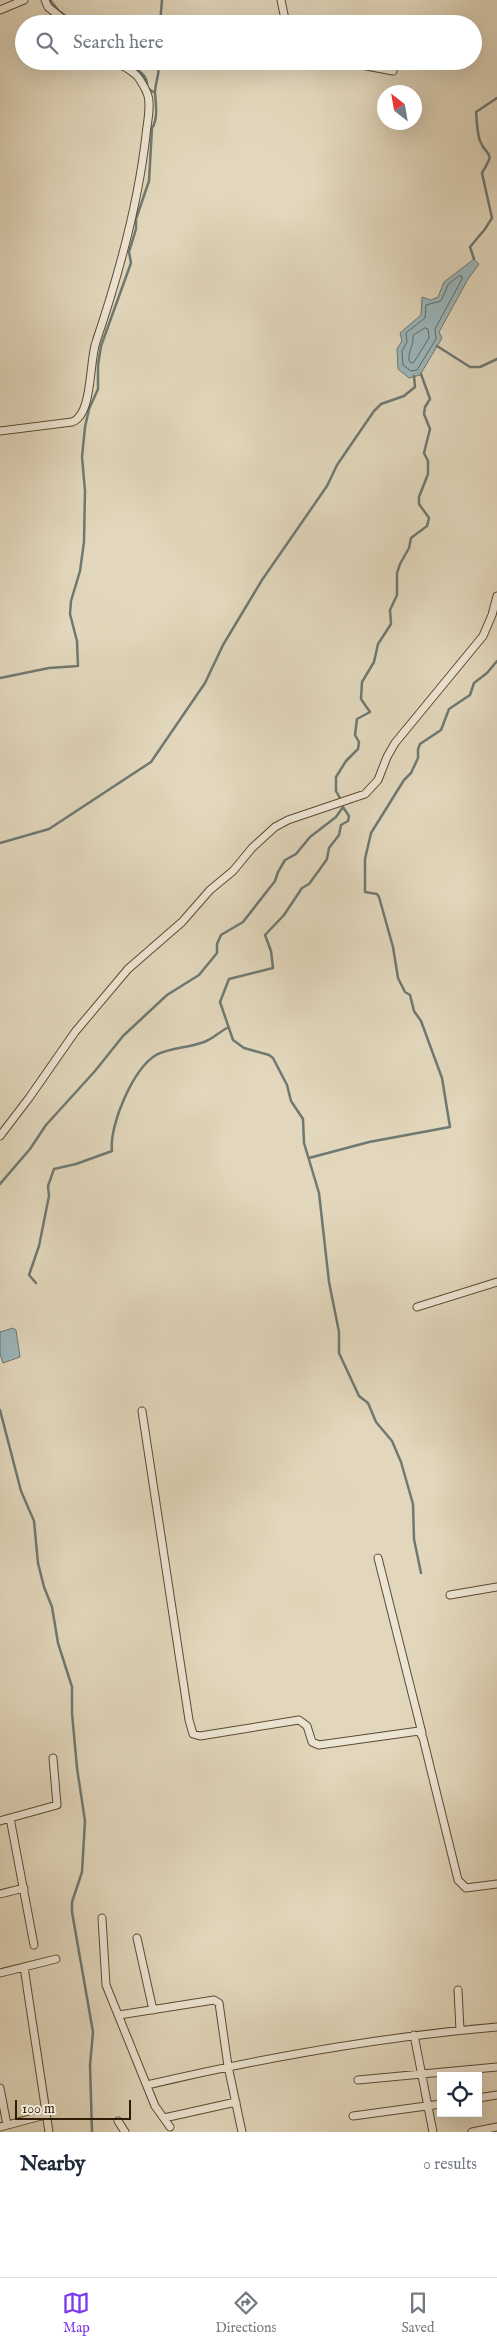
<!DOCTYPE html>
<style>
:root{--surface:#fff;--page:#f6f6f7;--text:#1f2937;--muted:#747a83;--line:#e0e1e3;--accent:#7c3aed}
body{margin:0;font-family:"IM FELL English",serif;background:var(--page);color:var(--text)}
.controls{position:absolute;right:15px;bottom:15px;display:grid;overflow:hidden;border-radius:0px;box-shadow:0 5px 20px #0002}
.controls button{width:45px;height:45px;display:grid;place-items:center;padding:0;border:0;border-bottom:1px solid var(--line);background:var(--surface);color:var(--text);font:25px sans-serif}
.compass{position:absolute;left:377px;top:85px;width:45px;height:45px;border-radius:50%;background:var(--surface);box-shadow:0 5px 20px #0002;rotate:329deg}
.scale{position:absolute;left:15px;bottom:12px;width:116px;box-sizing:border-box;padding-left:5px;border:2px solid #2f1c04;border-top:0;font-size:14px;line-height:18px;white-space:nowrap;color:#2f1c04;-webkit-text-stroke:4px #ece5d3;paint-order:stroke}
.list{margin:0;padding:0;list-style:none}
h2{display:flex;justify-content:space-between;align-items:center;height:65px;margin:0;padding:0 20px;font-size:21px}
h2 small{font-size:16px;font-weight:400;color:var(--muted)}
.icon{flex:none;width:28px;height:28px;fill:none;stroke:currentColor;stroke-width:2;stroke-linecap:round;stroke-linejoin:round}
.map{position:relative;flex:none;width:497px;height:2132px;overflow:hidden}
.search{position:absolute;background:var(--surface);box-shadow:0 5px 20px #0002;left:15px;right:15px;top:15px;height:55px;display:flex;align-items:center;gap:12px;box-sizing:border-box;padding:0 18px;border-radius:28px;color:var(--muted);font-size:19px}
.sheet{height:145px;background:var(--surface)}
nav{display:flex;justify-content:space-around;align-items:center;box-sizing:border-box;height:70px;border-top:1px solid var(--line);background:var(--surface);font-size:14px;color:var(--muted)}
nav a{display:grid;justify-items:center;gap:2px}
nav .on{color:var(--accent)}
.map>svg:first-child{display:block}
.water{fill:#9ab7bc;stroke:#6f7972}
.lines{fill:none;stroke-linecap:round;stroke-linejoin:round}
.shore{stroke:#646a60;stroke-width:1}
.stream{stroke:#6f7972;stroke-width:2.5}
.street-casing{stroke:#5c4b32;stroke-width:9}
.street{stroke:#ece5d3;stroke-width:7}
</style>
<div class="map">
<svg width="497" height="2132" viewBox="0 0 497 2132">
<rect width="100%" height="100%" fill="#e2d7bc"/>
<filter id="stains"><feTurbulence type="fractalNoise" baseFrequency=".004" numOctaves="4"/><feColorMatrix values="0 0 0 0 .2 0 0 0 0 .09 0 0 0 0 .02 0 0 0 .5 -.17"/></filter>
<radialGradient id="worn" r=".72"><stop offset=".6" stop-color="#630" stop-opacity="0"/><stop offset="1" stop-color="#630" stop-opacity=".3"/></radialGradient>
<!-- water -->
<path class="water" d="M 474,259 L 479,264 L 468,279 L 439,332 L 442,338 L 420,375 L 409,378 L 398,369 L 397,349 L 402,341 L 400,333 L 421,315 L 422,297 L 431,300 L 438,297 L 444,282 Z
M 13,1328 L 16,1330 L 20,1357 L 3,1363 L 0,1354 L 0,1332 Z"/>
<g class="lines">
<!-- shore -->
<path class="shore" d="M 459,276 L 462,276 L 462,279 L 435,329 L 436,339 L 417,370 L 411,371 L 403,365 L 402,351 L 407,342 L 406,333 L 425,318 L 426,305 L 441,301 L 448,285 Z
M 425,328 L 428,329 L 429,338 L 414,362 L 411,363 L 409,361 C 408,351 414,346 413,336 Z"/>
<!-- stream -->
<path class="stream" d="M 50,0 L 59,11 L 76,24
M 160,24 L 162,0
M 155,93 C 155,81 161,73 158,61
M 474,259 L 470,247 L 485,229 L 492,218 L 482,173 C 496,149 488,160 480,141 C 477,133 477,121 476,112 L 497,98
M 437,346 L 470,367 L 480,367 L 497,359
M 0,678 L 49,668 L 78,666 L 77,641 L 70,614 L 71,601 L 80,571 L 84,542 L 85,491 L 82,457 L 85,427 L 89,409 L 98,389 L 98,365 L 101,346 L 131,263 L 129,252 L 136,229 L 136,219 L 149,181 L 152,128 C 158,120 156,104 155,93 L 147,88 C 149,72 133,69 122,61
M 341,800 L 336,791 L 336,777 L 346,761 L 358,749 L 359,742 L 355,735 L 357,719 L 370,712 L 361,699 L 362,682 L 374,662 L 378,644 L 391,624 L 390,610 L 397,595 L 397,573 L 400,564 L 409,548 L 411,538 L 427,526 L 429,518 L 419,504 L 419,497 L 428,474 L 428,461 L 424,453 L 430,429 L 424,414 L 425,407 L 430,399 L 421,374
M 0,843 L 49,829 L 151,762 L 205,683 L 223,645 L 262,580 L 327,486 L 337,465 L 374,411 L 381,404 L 404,396 L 415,387 L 414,376
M 309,1158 L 369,1142 L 450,1127 L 442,1078 L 421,1021 L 414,1011 L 410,995 L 405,992 L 398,978 L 393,947 L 379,897 L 377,894 L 365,892 L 365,859 L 371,833 L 404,780 L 411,773 L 418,758 L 418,749 L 420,744 L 441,730 L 449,709 L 470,695 L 474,683 L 487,673 L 497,661
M 0,1184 L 30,1149 L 46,1125 L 95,1071 L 123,1036 L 167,995 L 199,975 L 217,953 L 217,944 L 221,935 L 243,922 L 275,881 L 278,872 L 285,860 L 296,854 L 310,837 L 336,817 L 343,807 L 349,816 L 348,821 L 341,825 L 339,835 L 329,848 L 327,859 L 320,869 L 309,884 L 302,888 L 284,915 L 265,935 L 271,951 L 273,968 L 229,979 L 220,1002 L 233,1040 L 244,1048 L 269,1055 L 273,1058 L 287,1085 L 291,1101 L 303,1119 L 304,1143 L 319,1193 L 329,1282 L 339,1332 L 339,1353 L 359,1396 L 368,1403 L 376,1422 L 392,1441 L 401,1462 L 413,1504 L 414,1539 L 421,1573
M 36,1283 L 29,1275 L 39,1246 L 49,1196 L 48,1186 L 54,1169 L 76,1164 L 112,1151 C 109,1125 133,1069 156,1055 C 171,1047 189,1048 204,1042 C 213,1039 219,1032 227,1028
M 0,1410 L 21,1491 L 34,1521 L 38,1563 L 44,1587 L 52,1607 L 58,1643 L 72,1687 L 72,1713 L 77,1768 L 85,1821 L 82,1872 L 72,1902 L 72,1912 L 93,2032 L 90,2065 L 92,2132"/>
<!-- street casing -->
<g class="street-casing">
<path id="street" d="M 45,0 L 48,7 L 69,24
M 281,0 L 286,24
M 0,10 L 24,0
M 340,61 L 393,71
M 0,431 L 72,422 C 93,415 89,361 96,342 C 119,274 138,206 146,135 C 147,123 152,104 147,93 C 145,88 139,77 135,74 C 129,69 122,66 116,61
M 0,1136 L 29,1098 L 75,1032 L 128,969 L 182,922 L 210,890 L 233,871 L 252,848 L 275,827 L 288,820 L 365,794 L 378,780 L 387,757 L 395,743 L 483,636 L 492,615 L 497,596
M 417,1307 L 497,1282
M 142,1411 L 189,1720 L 193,1734 L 200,1736 L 299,1720 L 307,1726 L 312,1742 L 319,1745 L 419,1731 L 423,1738 L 458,1880 L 466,1888 L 497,1884
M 378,1558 L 422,1733
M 450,1595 L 497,1587
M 0,1821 L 10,1818
M 0,1894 L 24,1888
M 102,1918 L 106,1985 L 155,2106 L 170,2127
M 137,1938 L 153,2010
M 34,1945 L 10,1818 L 57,1805 L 53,1758
M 24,1967 L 49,2132
M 0,1973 L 56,1959
M 458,1990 L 460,2030
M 119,2015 L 214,2000 L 219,2003 L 228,2066 L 242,2132
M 414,2035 L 433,2132
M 358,2080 L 497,2067
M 147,2085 C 262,2058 380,2037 497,2027
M 0,2088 L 7,2125
M 478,2098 L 497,2095
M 353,2116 L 441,2104
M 164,2118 L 236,2102
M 118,2121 L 125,2132
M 0,2127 L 45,2115
M 472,2132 L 497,2127"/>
</g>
<!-- street -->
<use href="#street" class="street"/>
</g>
<rect width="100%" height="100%" filter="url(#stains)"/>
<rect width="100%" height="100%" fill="url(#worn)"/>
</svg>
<div class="controls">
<button><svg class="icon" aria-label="locate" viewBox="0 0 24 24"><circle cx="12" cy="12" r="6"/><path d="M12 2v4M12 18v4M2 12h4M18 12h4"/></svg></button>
</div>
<svg class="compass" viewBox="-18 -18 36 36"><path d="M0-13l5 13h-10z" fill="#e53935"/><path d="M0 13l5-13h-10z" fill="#747a83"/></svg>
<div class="scale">100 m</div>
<div class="search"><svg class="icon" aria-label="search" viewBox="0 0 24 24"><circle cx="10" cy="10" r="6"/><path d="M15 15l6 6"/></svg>Search here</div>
</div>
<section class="sheet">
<h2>Nearby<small>0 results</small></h2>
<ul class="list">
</ul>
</section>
<nav>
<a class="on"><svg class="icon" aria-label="map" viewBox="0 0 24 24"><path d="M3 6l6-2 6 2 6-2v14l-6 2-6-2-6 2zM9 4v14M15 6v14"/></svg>Map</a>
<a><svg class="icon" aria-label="directions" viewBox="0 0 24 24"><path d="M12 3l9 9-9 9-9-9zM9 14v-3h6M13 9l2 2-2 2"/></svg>Directions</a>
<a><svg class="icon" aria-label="saved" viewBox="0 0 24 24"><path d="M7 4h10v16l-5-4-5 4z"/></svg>Saved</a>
</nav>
